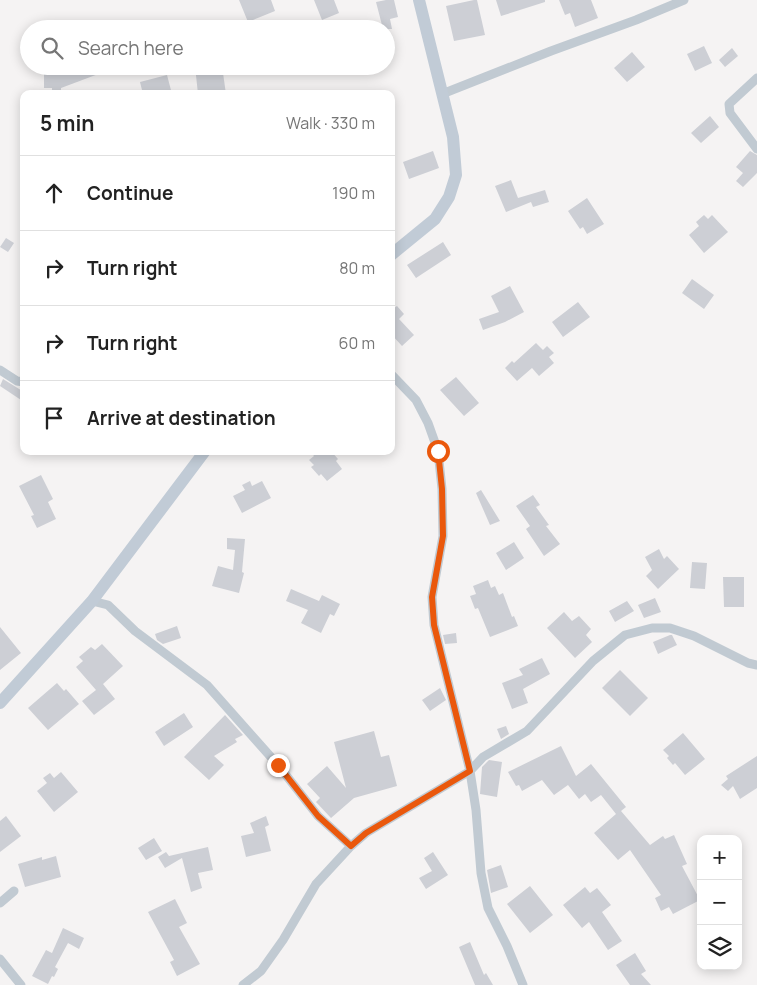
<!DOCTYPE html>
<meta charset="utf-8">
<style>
:root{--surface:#fff;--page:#f2f2f2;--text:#222;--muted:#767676;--line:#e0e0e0}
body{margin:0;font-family:Manrope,sans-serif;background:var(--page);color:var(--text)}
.controls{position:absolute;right:15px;bottom:15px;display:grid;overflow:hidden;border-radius:10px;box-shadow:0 2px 12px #0003}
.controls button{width:45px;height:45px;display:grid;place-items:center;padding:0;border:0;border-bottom:1px solid var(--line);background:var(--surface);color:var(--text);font:25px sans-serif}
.stop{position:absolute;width:15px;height:15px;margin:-11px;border:4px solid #ea580c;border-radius:50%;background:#fff}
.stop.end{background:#ea580c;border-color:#fff;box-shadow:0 1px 5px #0008}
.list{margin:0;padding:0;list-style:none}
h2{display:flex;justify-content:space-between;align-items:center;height:65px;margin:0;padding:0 20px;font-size:21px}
h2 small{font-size:16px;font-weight:400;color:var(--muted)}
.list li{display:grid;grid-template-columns:32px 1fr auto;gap:15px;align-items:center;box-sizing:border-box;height:75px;padding:0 20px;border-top:1px solid var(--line)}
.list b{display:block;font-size:19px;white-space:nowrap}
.list em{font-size:16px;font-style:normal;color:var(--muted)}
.icon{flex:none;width:28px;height:28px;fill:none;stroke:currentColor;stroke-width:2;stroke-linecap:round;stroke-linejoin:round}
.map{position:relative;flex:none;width:757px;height:985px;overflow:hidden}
.search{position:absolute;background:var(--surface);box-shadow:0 2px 12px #0003;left:20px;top:20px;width:375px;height:55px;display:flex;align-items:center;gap:12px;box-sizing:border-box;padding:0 18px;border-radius:28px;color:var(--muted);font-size:19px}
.panel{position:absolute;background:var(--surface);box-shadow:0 2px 12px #0003;left:20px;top:90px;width:375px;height:365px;border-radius:10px}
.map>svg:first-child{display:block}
.building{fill:#cdcfd5}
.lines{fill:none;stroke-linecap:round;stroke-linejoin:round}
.street{stroke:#c1cad2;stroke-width:9}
.secondary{stroke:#c1cbd6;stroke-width:12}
.route{stroke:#ea580c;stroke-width:6}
</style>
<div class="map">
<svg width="757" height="985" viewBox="0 0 757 985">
<rect width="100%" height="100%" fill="#f5f3f3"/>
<!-- building -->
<path class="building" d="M 239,0 L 271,0 L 275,11 L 248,22 Z
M 314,0 L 334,0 L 339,13 L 322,20 Z
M 386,0 L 394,0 L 398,17 L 390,19 L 392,29 L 383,29 L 376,2 Z
M 474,0 L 477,0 L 485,35 L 454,41 L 446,6 Z
M 496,0 L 545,0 L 545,2 L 501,16 Z
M 559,0 L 591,0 L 598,18 L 575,27 L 570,13 L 565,15 Z
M 704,46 L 712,63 L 695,71 L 687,54 Z
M 732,48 L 738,56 L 725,67 L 719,60 Z
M 632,52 L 645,67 L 627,82 L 614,68 Z
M 78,66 L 117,67 L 61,88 L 61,91 L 52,91 L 52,88 L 44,88 L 44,69 L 61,69 L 61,72 Z
M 195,66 L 222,66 L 226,94 L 198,94 Z
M 167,75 L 172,94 L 143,94 L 140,82 Z
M 710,116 L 719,127 L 701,143 L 691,133 Z
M 433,151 L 439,168 L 409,179 L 403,162 Z
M 750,151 L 757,155 L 757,173 L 743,187 L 736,181 L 743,173 L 736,167 Z
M 511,180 L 518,198 L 545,190 L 549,202 L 533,207 L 531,202 L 506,212 L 495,186 Z
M 587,198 L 604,224 L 587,234 L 583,227 L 580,229 L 568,211 Z
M 704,215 L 708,219 L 712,215 L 728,232 L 704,253 L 689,235 L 699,226 L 696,222 Z
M 6,238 L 14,243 L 8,252 L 0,247 Z
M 443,242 L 451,255 L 416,278 L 407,265 Z
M 692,279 L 714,295 L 704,309 L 682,293 Z
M 510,286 L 524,312 L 505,322 L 483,330 L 479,319 L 499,312 L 491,296 Z
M 578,302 L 590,317 L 563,337 L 552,322 Z
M 397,306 L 404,314 L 399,319 L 414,335 L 402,346 L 391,334 L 391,310 Z
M 536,343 L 543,350 L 547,346 L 554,353 L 549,357 L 554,363 L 539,376 L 532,368 L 517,381 L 505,368 L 512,361 L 514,363 Z
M 456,377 L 479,403 L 464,416 L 440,390 Z
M 3,379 L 24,392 L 24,402 L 0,386 Z
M 310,451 L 331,451 L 338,459 L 336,461 L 342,469 L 327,481 L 321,474 L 319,476 L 311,467 L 314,465 L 309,460 L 314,456 Z
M 41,475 L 53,499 L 48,502 L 56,519 L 37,528 L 31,516 L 34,515 L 19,486 Z
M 250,481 L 252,486 L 262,481 L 271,498 L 242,513 L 233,496 L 245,490 L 242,485 Z
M 481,490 L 500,521 L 490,525 L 476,493 Z
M 533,495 L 540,505 L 536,507 L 549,525 L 546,526 L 560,544 L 544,556 L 526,529 L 530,526 L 516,506 Z
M 227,538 L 245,539 L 242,572 L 244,573 L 239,593 L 212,586 L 218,566 L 233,570 L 235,550 L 227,549 Z
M 514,542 L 524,558 L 506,570 L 496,553 Z
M 659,549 L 664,559 L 667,556 L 679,569 L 658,589 L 646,576 L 652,570 L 645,557 Z
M 692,562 L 707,563 L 705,589 L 690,588 Z
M 723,577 L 744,577 L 744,607 L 724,607 Z
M 488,580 L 491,588 L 495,586 L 499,595 L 503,593 L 512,617 L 514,616 L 518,626 L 490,637 L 478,608 L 475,609 L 470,596 L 476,594 L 473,586 Z
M 291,589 L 319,601 L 322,595 L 340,604 L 334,616 L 330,614 L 321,633 L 301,623 L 308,610 L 286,601 Z
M 655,598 L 661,612 L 644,618 L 638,605 Z
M 627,601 L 634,611 L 615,622 L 609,611 Z
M 564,612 L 572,621 L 579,616 L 591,629 L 586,635 L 592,642 L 575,658 L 547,628 Z
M 177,626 L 181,638 L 163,644 L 157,640 L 155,634 Z
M 0,627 L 21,653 L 0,670 Z
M 456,633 L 457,643 L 445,644 L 443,635 Z
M 670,635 L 672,635 L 677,645 L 658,654 L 653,642 Z
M 102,644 L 123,666 L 103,684 L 115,699 L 94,715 L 82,701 L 96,690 L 76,667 L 83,661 L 79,657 L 91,647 L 95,650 Z
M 542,658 L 550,674 L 523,689 L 528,703 L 512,709 L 502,683 L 523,675 L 519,669 Z
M 620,670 L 648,698 L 630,716 L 602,688 Z
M 57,683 L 64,691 L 66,689 L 79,704 L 48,730 L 28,708 Z
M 440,688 L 446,700 L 430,711 L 422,700 Z
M 184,713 L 193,727 L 164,746 L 155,732 Z
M 225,715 L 243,735 L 235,739 L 237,742 L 214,756 L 224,765 L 209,780 L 184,757 Z
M 506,726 L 509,734 L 501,739 L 497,729 Z
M 374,731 L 381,757 L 389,755 L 397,786 L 354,798 L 331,818 L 316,802 L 320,798 L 307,784 L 327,766 L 346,788 L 334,742 Z
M 683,733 L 705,759 L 685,775 L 675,763 L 673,765 L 667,758 L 669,756 L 663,750 Z
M 561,746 L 576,776 L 591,764 L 626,807 L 621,811 L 650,845 L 663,836 L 665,839 L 674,835 L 687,864 L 682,866 L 700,900 L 673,914 L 669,907 L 661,911 L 655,898 L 661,895 L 630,850 L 618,860 L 594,833 L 616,814 L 601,795 L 591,802 L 585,794 L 579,799 L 568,785 L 554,795 L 542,780 L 522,791 L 519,785 L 516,786 L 508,772 Z
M 757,756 L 757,788 L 740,799 L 733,786 L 728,791 L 721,785 L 728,779 L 726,776 Z
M 489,760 L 502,762 L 497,797 L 480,794 L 482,767 Z
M 61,772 L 78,792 L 54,812 L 37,791 L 47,783 L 43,778 L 50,773 L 54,778 Z
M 6,816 L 21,836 L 0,852 L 0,821 Z
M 266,816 L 269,825 L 265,827 L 271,851 L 246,857 L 241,836 L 254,833 L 250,823 Z
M 154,838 L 162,851 L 146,860 L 138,848 Z
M 208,847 L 213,870 L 198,873 L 202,888 L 191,892 L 182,858 L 165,868 L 158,857 L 166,852 L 169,856 Z
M 433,852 L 448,875 L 426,889 L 419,878 L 432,871 L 424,858 Z
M 56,856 L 61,877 L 25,887 L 18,864 L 42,857 L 42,860 Z
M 501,865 L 508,887 L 491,893 L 487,870 Z
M 530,886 L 553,915 L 530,933 L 507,904 Z
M 585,887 L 590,893 L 597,888 L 611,905 L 602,912 L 622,941 L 608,950 L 589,922 L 582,928 L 563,905 Z
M 175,899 L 187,923 L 179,927 L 200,964 L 177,976 L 170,962 L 174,960 L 148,912 Z
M 63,928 L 84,938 L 79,949 L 68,943 L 55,967 L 58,969 L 54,977 L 52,976 L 48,984 L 32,976 L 46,950 L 52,953 Z
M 470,942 L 484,975 L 486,973 L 493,985 L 475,985 L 459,947 Z
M 635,953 L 646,971 L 641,974 L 651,985 L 630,985 L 616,965 Z"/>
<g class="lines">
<!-- street -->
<path class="street" d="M 757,78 L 729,104 L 730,113 L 757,149
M 442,94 L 551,51 L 636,20 L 684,0
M 0,370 L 17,381 L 24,382
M 391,374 L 416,400 L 428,423 L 438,451 L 442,489 L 443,536 L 432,597 L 434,625 L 470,771 L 476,810 L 481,873 L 488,908 L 507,946 L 523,985
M 92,601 L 108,605 L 135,631 L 207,685 L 278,765 L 318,816 L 351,846
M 0,903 L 14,891
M 0,959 L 21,985
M 243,985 L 261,971 L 283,940 L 316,884 L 351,846 L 366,833 L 470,771 L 483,757 L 527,731 L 593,661 L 625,635 L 652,628 L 670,628 L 694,636 L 748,663 L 757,665"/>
<!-- secondary -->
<path class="secondary" d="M 391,255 L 435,219 L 449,197 L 456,175 L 453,137 L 419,0
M 0,703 L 92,601 L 205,451"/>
</g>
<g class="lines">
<!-- route -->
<path class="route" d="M 278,765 L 318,816 L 351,846 L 366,833 L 470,771 L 434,625 L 432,597 L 443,536 L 442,489 L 438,451"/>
</g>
</svg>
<div class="controls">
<button>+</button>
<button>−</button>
<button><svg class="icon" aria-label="layers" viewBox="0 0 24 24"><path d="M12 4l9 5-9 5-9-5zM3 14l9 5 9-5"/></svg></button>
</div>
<div class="stop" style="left:438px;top:451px"></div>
<div class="stop end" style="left:278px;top:765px"></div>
<div class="search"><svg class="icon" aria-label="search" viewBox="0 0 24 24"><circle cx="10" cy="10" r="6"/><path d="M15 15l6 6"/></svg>Search here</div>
<section class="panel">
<h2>5 min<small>Walk · 330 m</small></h2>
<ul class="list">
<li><svg class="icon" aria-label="ahead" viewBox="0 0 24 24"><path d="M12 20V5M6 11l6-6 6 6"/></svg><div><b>Continue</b></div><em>190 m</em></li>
<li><svg class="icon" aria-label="right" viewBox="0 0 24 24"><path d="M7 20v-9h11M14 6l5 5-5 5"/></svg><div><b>Turn right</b></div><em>80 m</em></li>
<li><svg class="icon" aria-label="right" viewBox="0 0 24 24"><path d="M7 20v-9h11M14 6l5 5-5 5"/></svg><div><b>Turn right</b></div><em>60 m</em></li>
<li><svg class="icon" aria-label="arrive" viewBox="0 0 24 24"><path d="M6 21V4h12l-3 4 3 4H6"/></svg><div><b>Arrive at destination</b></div></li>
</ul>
</section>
</div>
